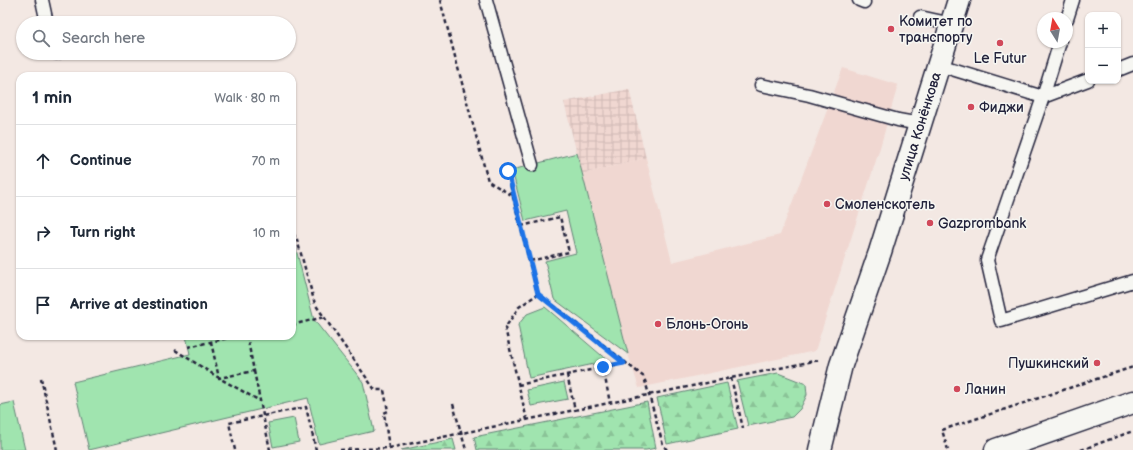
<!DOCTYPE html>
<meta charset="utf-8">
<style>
:root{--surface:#fff;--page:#f2f2f3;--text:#1f2937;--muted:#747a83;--line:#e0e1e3}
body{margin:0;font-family:"Balsamiq Sans",sans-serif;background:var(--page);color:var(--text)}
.controls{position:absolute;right:12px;top:12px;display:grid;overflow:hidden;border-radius:8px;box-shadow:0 1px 3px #0004}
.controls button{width:36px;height:36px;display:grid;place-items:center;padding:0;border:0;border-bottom:1px solid var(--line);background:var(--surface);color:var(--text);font:20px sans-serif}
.compass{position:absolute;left:1037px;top:12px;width:36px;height:36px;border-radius:50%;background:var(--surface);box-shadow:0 1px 3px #0004;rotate:349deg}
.stop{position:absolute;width:12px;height:12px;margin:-9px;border:3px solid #1a73e8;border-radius:50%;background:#fff}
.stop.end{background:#1a73e8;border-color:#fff;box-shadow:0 1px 4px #0008}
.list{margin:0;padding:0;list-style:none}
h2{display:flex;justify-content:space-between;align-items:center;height:52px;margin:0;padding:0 16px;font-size:17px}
h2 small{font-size:13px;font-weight:400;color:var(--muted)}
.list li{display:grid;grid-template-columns:26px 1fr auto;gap:12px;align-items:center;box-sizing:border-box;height:72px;padding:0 16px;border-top:1px solid var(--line)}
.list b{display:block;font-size:15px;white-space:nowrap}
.list em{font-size:13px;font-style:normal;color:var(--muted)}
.icon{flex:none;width:22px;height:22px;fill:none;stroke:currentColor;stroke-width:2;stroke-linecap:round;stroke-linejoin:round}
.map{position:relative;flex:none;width:1133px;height:450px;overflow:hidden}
.search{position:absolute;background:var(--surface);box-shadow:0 1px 3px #0004;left:16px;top:16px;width:280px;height:44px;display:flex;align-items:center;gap:10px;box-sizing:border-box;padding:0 14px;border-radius:22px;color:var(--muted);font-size:15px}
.panel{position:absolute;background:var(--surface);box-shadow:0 1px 3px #0004;left:16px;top:72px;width:280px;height:268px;border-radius:12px}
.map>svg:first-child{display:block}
.built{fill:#f0d7d1}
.industrial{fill:url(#industrial-grid)}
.forest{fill:url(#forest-firs);stroke:#618375}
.garden{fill:#a0e4af;stroke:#618375}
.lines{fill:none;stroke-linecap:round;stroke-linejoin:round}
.lane-casing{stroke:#22223b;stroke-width:15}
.street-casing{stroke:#22223b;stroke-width:25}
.path{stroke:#22223b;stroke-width:2.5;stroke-dasharray:4 3;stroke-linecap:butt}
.lane{stroke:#f6f6f2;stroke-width:12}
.street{stroke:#f6f6f2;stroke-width:22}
.route{stroke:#1a73e8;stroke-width:5}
.poi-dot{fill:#d1495b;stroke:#f6f6f2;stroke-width:1.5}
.labels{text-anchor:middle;stroke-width:3;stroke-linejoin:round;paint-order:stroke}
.poi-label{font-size:14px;fill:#22223b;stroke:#f6f6f2;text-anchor:start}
.street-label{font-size:14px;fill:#22223b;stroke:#f6f6f2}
</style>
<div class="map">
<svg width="1133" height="450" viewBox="0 0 1133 450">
<defs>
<pattern id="industrial-grid" width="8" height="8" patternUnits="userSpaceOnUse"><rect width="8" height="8" fill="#f0d7d1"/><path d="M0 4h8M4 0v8" fill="none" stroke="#ceb8b4"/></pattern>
<pattern id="forest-firs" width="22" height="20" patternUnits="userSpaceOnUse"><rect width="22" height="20" fill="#a0e4af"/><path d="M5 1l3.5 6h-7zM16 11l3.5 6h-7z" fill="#8ac397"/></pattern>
</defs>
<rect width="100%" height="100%" fill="#f3e8e3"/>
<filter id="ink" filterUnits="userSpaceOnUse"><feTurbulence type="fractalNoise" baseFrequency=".025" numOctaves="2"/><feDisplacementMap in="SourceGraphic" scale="8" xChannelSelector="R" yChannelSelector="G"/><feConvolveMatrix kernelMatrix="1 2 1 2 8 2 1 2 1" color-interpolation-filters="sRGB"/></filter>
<g filter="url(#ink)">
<!-- built -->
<path class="built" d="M 843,68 L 898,85 L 879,151 L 815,351 L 639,388 L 628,354 L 582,174 L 646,158 L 672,262 L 780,235 Z"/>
<!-- industrial -->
<path class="industrial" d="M 629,89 L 646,158 L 582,174 L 564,102 Z"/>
<!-- forest -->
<path class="forest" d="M 778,373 L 806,384 L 807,395 L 800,409 L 792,417 L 748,426 L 737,381 Z
M 727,383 L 738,429 L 667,444 L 657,398 Z
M 647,402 L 656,448 L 646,450 L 477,450 L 474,437 Z
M 453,439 L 456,450 L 401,450 Z"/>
<!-- garden -->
<path class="garden" d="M 577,153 L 628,354 L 554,299 L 545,261 L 576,253 L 566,211 L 525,221 L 512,170 Z
M 292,245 L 295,245 L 314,320 L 363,382 L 374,431 L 319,444 L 308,398 L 89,450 L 73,382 L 190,354 L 186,336 L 292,336 Z
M 545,307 L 608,361 L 529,378 L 518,325 L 527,314 Z
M 564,382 L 568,399 L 531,406 L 527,390 Z
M 14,402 L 25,450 L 0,450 L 0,405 Z
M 294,418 L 299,442 L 273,447 L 268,423 Z"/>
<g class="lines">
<!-- lane casing -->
<g class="lane-casing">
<path id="lane" d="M 42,0 L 47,23
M 486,0 L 532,165
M 859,0 L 864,2
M 920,17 L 952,24
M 1067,19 L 1073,0
M 56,53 L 57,53
M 939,65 L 1043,97 L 1060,42
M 1118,70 L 1133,64
M 1088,80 L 1043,97 L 987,260 L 1001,321 L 1133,281
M 761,85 L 809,95 L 898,120 L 920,124"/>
</g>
<!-- street casing -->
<g class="street-casing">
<g id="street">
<path id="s1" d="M 820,450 L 841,365 L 880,252 L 959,0"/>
<path d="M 996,450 L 1133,402"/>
</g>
</g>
<!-- path -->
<path class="path" d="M 440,0 L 488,181 L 513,196 L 538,294 L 644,377 L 663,445 L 667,450
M 513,196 L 508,171 L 515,169
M 521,226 L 560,217 L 569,252 L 530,261
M 292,236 L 296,236 L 315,304 L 375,390 L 384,390 L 388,411 L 384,413 L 389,448
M 292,325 L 324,317
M 211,342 L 219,378 L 254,371 L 247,336
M 188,347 L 237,336
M 175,350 L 219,378 L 260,401
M 603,367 L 610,403
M 254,371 L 270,450
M 567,375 L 575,410
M 41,378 L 57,450
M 731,378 L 743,428
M 518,385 L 624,363
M 453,404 L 466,450
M 527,420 L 505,328 L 519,307 L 538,294
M 235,450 L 229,423 L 306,407 L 316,450
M 340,450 L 389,448 L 819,360
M 948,450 L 942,430 L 1133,367
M 1081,450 L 1133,431"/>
<!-- lane -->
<use href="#lane" class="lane"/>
<!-- street -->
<use href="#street" class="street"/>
</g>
</g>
<g class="lines" filter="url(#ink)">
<!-- route -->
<path class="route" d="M 508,171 L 538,294 L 624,363 L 603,367"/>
</g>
<!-- markers -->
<g class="poi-dot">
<circle cx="891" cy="29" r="4"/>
<circle cx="1000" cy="43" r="4"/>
<circle cx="971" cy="107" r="4"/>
<circle cx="827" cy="204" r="4"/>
<circle cx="930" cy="223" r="4"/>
<circle cx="658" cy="324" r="4"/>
<circle cx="1097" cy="363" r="4"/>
<circle cx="957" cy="389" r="4"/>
</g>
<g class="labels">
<!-- poi labels -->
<g class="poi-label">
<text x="899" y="26">Комитет по<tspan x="899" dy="16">транспорту</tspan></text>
<text x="1000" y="63" text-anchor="middle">Le Futur</text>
<text x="979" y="112">Фиджи</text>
<text x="835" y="209">Смоленскотель</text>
<text x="938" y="228">Gazprombank</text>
<text x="666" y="329">Блонь-Огонь</text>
<text x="1089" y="368" text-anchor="end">Пушкинский</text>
<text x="965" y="394">Ланин</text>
</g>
<!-- street labels -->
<g class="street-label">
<text dy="5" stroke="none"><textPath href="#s1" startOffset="339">улица Конёнкова</textPath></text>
</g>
</g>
</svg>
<div class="controls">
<button>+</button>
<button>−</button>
</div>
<svg class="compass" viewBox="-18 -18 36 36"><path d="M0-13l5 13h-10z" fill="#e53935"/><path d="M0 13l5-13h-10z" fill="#747a83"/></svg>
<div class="stop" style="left:508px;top:171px"></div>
<div class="stop end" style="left:603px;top:367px"></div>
<div class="search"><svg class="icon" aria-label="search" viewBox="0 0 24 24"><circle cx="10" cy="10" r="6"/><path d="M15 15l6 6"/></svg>Search here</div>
<section class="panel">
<h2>1 min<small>Walk · 80 m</small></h2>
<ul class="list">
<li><svg class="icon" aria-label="ahead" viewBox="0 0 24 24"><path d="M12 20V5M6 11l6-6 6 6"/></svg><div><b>Continue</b></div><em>70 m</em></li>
<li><svg class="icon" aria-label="right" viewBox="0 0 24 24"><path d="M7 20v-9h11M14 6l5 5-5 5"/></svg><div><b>Turn right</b></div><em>10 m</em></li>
<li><svg class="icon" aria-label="arrive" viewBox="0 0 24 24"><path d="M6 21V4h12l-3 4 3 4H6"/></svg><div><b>Arrive at destination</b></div></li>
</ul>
</section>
</div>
